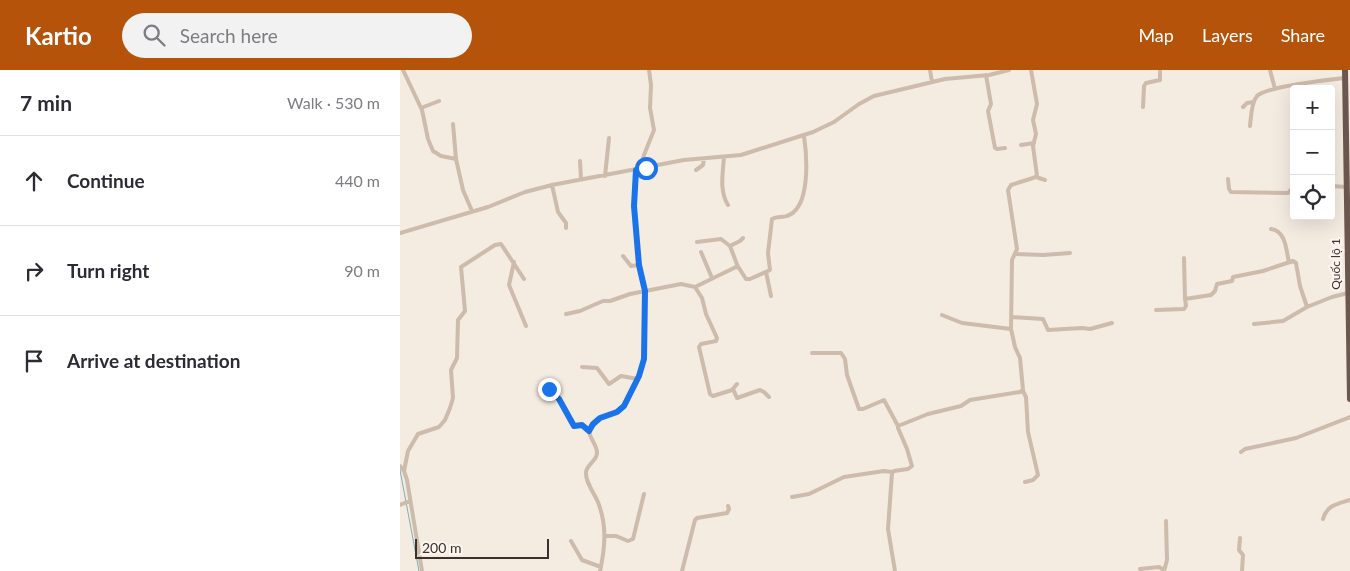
<!DOCTYPE html>
<meta charset="utf-8">
<style>
:root{--surface:#fff;--page:#f2f2f3;--text:#2b2b33;--muted:#7c7c81;--line:#e1e1e2;--accent:#b45309}
body{margin:0;font-family:Lato,sans-serif;background:var(--page);color:var(--text)}
.controls{position:absolute;right:15px;top:15px;display:grid;overflow:hidden;border-radius:5px;box-shadow:0 5px 20px #0002}
.controls button{width:45px;height:45px;display:grid;place-items:center;padding:0;border:0;border-bottom:1px solid var(--line);background:var(--surface);color:var(--text);font:25px sans-serif}
.scale{position:absolute;left:15px;bottom:12px;width:134px;box-sizing:border-box;padding-left:5px;border:2px solid #3b302b;border-top:0;font-size:14px;line-height:18px;white-space:nowrap;color:#3b302b;-webkit-text-stroke:4px #fbf5ee;paint-order:stroke}
.stop{position:absolute;width:15px;height:15px;margin:-11px;border:4px solid #1a73e8;border-radius:50%;background:#fff}
.stop.end{background:#1a73e8;border-color:#fff;box-shadow:0 1px 5px #0008}
.list{margin:0;padding:0;list-style:none}
h2{display:flex;justify-content:space-between;align-items:center;height:65px;margin:0;padding:0 20px;font-size:21px}
h2 small{font-size:16px;font-weight:400;color:var(--muted)}
.list li{display:grid;grid-template-columns:32px 1fr auto;gap:15px;align-items:center;box-sizing:border-box;height:90px;padding:0 20px;border-top:1px solid var(--line)}
.list b{display:block;font-size:19px;white-space:nowrap}
.list em{font-size:16px;font-style:normal;color:var(--muted)}
.icon{flex:none;width:28px;height:28px;fill:none;stroke:currentColor;stroke-width:2;stroke-linecap:round;stroke-linejoin:round}
.map{position:relative;flex:none;width:950px;height:501px;overflow:hidden}
header{display:flex;align-items:center;gap:30px;box-sizing:border-box;height:70px;padding:0 25px;background:var(--accent);color:#fff}
header strong{font-size:24px}
nav{display:flex;gap:28px;margin-inline-start:auto;font-size:18px}
.search{width:350px;height:45px;background:var(--page);display:flex;align-items:center;gap:12px;box-sizing:border-box;padding:0 18px;border-radius:28px;color:var(--muted);font-size:19px}
main{display:flex}
aside{flex:1;background:var(--surface)}
.map>svg:first-child{display:block}
.lines{fill:none;stroke-linecap:round;stroke-linejoin:round}
.stream{stroke:#7fb0b2;stroke-width:1}
.minor{stroke:#cdbbac;stroke-width:4}
.trunk{stroke:#6c584f;stroke-width:6}
.route{stroke:#1a73e8;stroke-width:6}
.labels{text-anchor:middle;stroke-width:4.5;stroke-linejoin:round;paint-order:stroke}
.street-label{font-size:12px;fill:#3b302b;stroke:#fbf5ee}
</style>
<header>
<strong>Kartio</strong>
<div class="search"><svg class="icon" aria-label="search" viewBox="0 0 24 24"><circle cx="10" cy="10" r="6"/><path d="M15 15l6 6"/></svg>Search here</div>
<nav><a>Map</a><a>Layers</a><a>Share</a></nav>
</header>
<main>
<aside>
<h2>7 min<small>Walk · 530 m</small></h2>
<ul class="list">
<li><svg class="icon" aria-label="ahead" viewBox="0 0 24 24"><path d="M12 20V5M6 11l6-6 6 6"/></svg><div><b>Continue</b></div><em>440 m</em></li>
<li><svg class="icon" aria-label="right" viewBox="0 0 24 24"><path d="M7 20v-9h11M14 6l5 5-5 5"/></svg><div><b>Turn right</b></div><em>90 m</em></li>
<li><svg class="icon" aria-label="arrive" viewBox="0 0 24 24"><path d="M6 21V4h12l-3 4 3 4H6"/></svg><div><b>Arrive at destination</b></div></li>
</ul>
</aside>
<div class="map">
<svg width="950" height="501" viewBox="0 0 950 501">
<rect width="100%" height="100%" fill="#f4ebe1"/>
<g class="lines">
<!-- stream -->
<path class="stream" d="M 0,400 L 19,501"/>
<!-- minor -->
<path class="minor" d="M 3,0 L 22,40 L 28,69 L 33,81 L 41,86 L 56,89 L 63,120 L 72,141
M 530,0 L 532,12
M 870,0 L 875,19
M 586,5 L 591,34 L 588,41 L 595,78 L 597,79 L 605,78
M 743,37 L 744,16 L 746,13 L 760,10 L 760,0
M 843,37 L 847,33 L 854,32
M 21,38 L 39,31
M 53,54 L 56,89
M 850,56 C 851,48 851,33 857,26 C 867,16 929,10 945,8
M 621,75 L 634,73
M 324,87 C 323,102 319,121 328,135
M 180,91 L 181,109
M 240,99 L 244,85 L 254,60 L 250,38 L 251,15 L 249,0
M 296,100 L 303,95 L 304,89
M 205,106 L 209,68
M 636,107 L 645,110
M 828,109 L 829,119 L 831,122 L 888,123 L 894,116
M 152,115 L 158,142 L 166,153 L 166,158
M 931,116 L 947,117
M 871,159 C 886,161 886,180 889,192
M 0,163 L 88,137 L 125,122 L 152,115 L 284,90 L 341,85 L 413,62 L 434,52 L 459,34 L 474,26 L 545,9 L 589,5 L 609,0
M 297,172 L 321,169 L 330,176
M 301,182 L 312,208
M 615,184 L 643,185 L 670,183
M 223,186 L 231,196 L 239,195
M 784,188 L 785,229
M 114,192 L 109,215 L 126,256
M 338,197 L 330,176 L 340,171 L 343,168
M 366,202 L 371,226
M 295,217 L 336,197 L 339,198 L 346,209 L 350,209 L 370,200 L 368,183 L 372,149 C 377,146 382,148 387,146 C 411,138 407,86 404,66
M 756,240 L 784,239 L 786,236 L 785,229 L 811,225 L 815,221 L 817,214 L 832,211 L 833,207 L 863,201 L 893,191 L 896,193 L 900,216 L 907,237 L 932,227 L 948,223
M 166,244 L 180,241 L 203,231 L 210,231 L 230,224 L 281,214 L 295,217 L 302,228 L 306,244 L 317,268 L 316,271 L 301,274 L 299,277 L 310,324 L 313,326 L 332,320 L 337,314
M 542,245 L 562,253 L 611,259
M 611,247 L 643,249 L 648,260 L 682,258 L 690,259 L 712,253
M 854,254 L 883,251 L 907,237
M 412,283 L 441,283 L 445,289 L 447,305 L 459,339 L 463,339 L 484,330 L 498,356
M 182,297 L 197,298 L 209,314 L 221,306 L 238,309
M 143,313 L 159,329 L 174,356 L 182,355 L 189,361
M 333,319 L 337,328 L 360,320 L 364,322 L 369,327
M 623,321 L 626,327 L 628,362 L 638,405 L 633,410 L 625,412
M 841,382 L 845,379 L 896,368 L 950,347
M 0,396 L 4,401 L 7,410 L 22,501
M 4,401 L 8,381 L 18,364 L 39,357 L 45,350 L 50,338 L 53,328 L 51,300 L 57,288 L 58,250 L 65,241 L 61,197 L 95,175 L 101,174 L 124,209
M 392,427 L 409,424 L 444,407 L 484,401 L 492,402
M 0,435 L 10,431
M 923,449 C 927,435 937,434 950,430
M 205,466 L 216,466 L 228,471 L 233,469 L 244,424
M 840,468 L 839,480 L 843,485 L 842,501
M 171,471 L 182,490 L 201,497
M 740,499 L 759,497 L 764,500
M 200,501 C 205,478 207,457 199,435 C 196,425 185,413 186,402 C 187,394 198,390 197,382 C 196,373 189,368 189,360 L 200,349 L 217,342 L 224,336 L 239,305 L 244,289 L 245,221 L 239,195 L 234,132 L 237,100
M 282,501 L 295,450 L 297,448 L 327,443 L 329,439 L 328,436
M 495,501 L 488,459 L 492,403 L 494,401 L 508,399 L 512,396 L 507,379 L 498,358 L 498,356 L 528,344 L 561,336 L 570,330 L 620,322 L 623,320 L 620,288 L 615,277 L 611,259 L 612,190 L 617,179 L 608,120 L 611,115 L 633,108 L 637,106 L 633,76 L 636,64 L 633,50 L 637,34 L 631,0
M 764,501 L 767,490 L 766,451"/>
<!-- trunk -->
<path class="trunk" d="M 945,0 L 950,329"/>
</g>
<g class="lines">
<!-- route -->
<path class="route" d="M 149,319 L 159,329 L 174,356 L 182,355 L 189,361 L 193,354 L 200,348 L 217,342 L 224,336 L 239,306 L 244,289 L 245,221 L 239,195 L 234,136 L 236,100 L 246,98"/>
</g>
<g class="labels">
<!-- street labels -->
<g class="street-label">
<text transform="translate(936 194) rotate(-90)" y="4">Quốc lộ 1</text>
</g>
</g>
</svg>
<div class="controls">
<button>+</button>
<button>−</button>
<button><svg class="icon" aria-label="locate" viewBox="0 0 24 24"><circle cx="12" cy="12" r="6"/><path d="M12 2v4M12 18v4M2 12h4M18 12h4"/></svg></button>
</div>
<div class="scale">200 m</div>
<div class="stop" style="left:246px;top:98px"></div>
<div class="stop end" style="left:149px;top:319px"></div>
</div>
</main>
